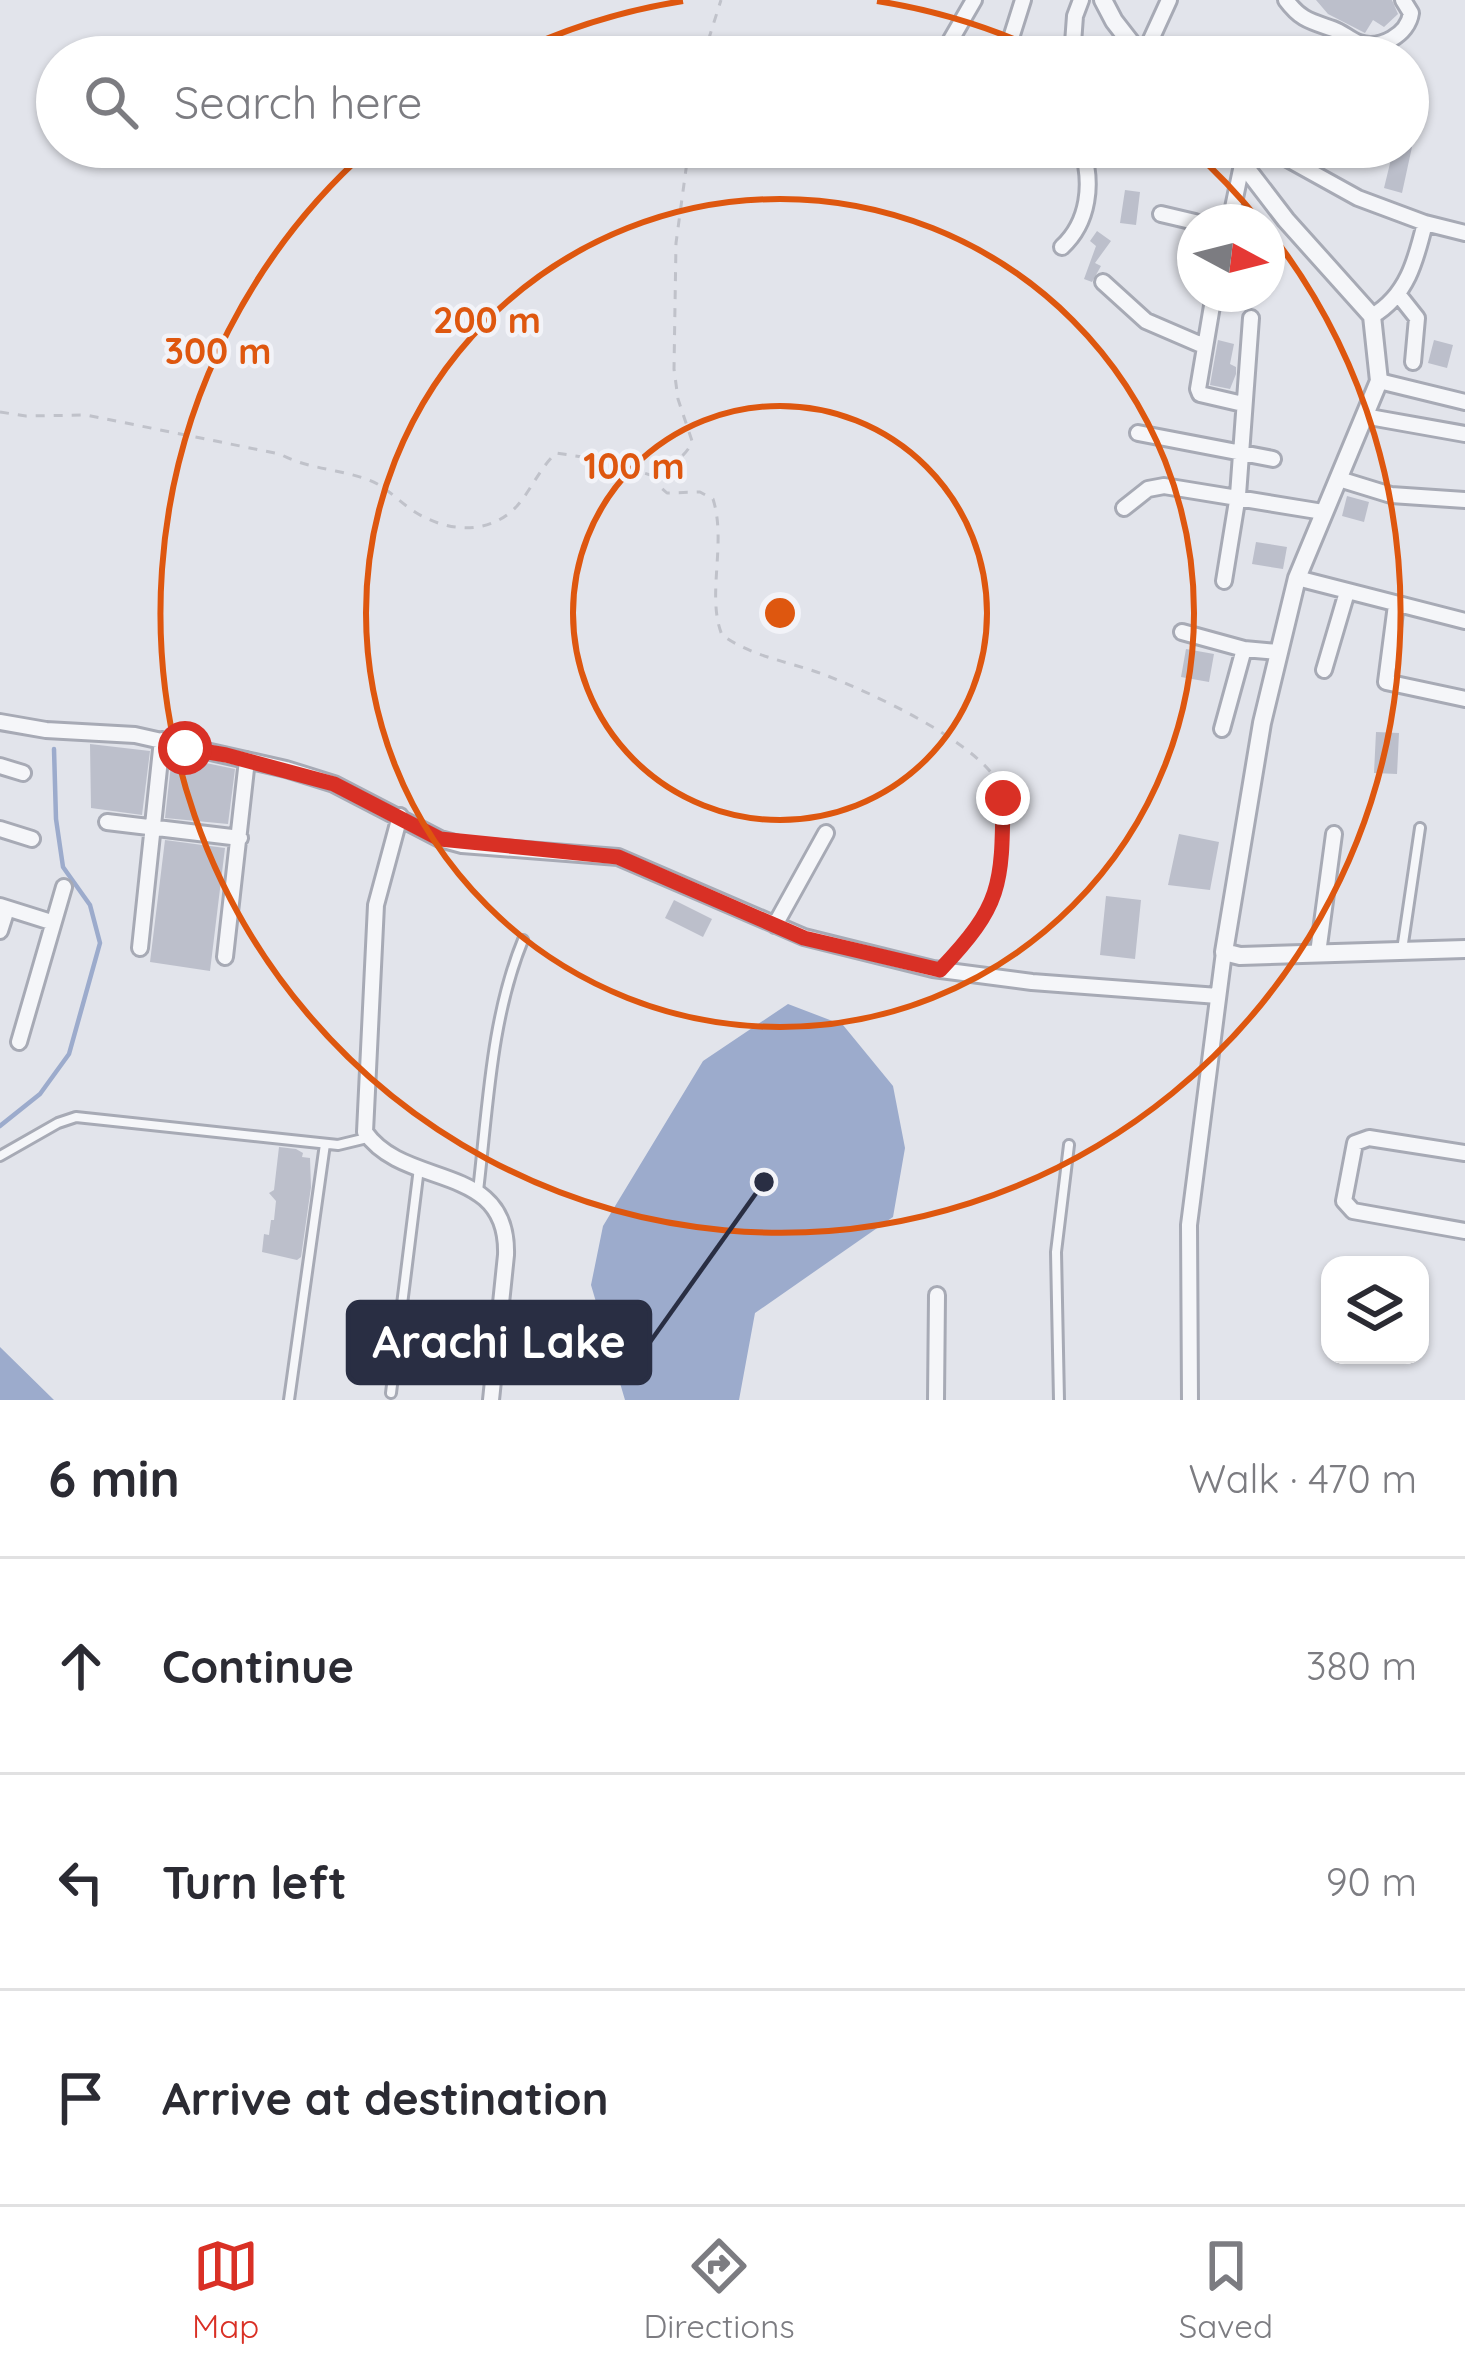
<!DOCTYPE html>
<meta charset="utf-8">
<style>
:root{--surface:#fff;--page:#f7f7f7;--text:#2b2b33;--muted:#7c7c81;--line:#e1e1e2;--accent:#d93025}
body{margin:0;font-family:Quicksand,sans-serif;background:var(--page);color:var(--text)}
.controls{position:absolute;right:36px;bottom:36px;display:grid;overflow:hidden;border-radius:24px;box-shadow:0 3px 9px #0004}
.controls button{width:108px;height:108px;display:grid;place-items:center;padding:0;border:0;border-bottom:3px solid var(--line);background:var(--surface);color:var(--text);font:60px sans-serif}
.compass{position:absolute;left:1177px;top:204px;width:108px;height:108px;border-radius:50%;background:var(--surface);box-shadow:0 3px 9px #0004;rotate:97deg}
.stop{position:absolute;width:36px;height:36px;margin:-27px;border:9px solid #d93025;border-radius:50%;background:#fff}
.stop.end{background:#d93025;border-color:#fff;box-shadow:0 3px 12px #0008}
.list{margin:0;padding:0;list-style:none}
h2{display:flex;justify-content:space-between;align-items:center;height:156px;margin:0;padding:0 48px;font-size:51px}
h2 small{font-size:39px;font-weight:400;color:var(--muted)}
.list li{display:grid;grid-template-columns:78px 1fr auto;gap:36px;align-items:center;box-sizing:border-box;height:216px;padding:0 48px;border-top:3px solid var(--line)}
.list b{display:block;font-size:45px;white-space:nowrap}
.list em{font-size:39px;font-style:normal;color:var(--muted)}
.icon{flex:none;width:66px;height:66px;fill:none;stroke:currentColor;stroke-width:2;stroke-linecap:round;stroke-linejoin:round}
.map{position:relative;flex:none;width:1465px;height:1400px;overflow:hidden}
.search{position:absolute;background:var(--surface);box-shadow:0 3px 9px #0004;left:36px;right:36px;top:36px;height:132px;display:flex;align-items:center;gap:30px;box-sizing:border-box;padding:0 42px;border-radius:66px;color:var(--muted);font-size:45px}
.sheet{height:804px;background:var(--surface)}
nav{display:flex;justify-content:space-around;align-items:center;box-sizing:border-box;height:168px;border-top:3px solid var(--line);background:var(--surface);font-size:33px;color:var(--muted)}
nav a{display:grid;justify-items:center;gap:6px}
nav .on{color:var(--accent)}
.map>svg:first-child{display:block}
.water{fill:#9cabcc}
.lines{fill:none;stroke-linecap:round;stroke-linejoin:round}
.stream{stroke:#9cabcc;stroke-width:4.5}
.building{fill:#bcbfcb}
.service-casing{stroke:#a7aab5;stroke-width:14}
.minor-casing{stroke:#a7aab5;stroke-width:20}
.tertiary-casing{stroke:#a7aab5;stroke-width:22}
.path{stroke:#c0c2ca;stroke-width:3;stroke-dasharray:9 9;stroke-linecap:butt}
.service{stroke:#f5f6f9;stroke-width:8}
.minor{stroke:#f5f6f9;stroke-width:14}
.tertiary{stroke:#f5f6f9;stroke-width:16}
.route{stroke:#d93025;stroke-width:15}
.ring{fill:none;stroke:#de570f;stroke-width:6}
.centre{fill:#de570f;stroke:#f2f3f8;stroke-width:6}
.ring-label{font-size:36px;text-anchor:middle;font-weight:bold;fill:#de570f;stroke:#f2f3f8;stroke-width:9;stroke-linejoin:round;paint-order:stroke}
.leader{fill:none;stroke:#292e43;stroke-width:4.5}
.callout-dot{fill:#292e43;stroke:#f2f3f8;stroke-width:4.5}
.callout{fill:#292e43;stroke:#292e43;stroke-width:4.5}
.callout-label{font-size:45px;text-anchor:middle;font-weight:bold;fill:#fff}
</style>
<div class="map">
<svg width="1465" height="1400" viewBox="0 0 1465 1400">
<rect width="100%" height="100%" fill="#e2e4eb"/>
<!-- water -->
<path class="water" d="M 788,1004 L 843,1025 L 893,1086 L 905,1148 L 893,1217 L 755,1313 L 739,1400 L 625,1400 L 591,1285 L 603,1226 L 703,1061 Z
M 0,1347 L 54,1400 L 0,1400 Z"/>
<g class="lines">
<!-- stream -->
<path class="stream" d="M 0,1126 L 40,1094 L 69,1054 L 100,943 L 90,905 L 63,867 L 56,819 L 54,749"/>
</g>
<!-- building -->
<path class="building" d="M 1316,0 L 1392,0 L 1398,14 L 1384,27 L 1373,20 L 1365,33 L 1328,14 Z
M 1394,147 L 1412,147 L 1402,193 L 1384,188 Z
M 1125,190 L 1140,192 L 1136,225 L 1120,223 Z
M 1097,231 L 1111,241 L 1095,263 L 1101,266 L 1092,282 L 1084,279 L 1096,246 L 1090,241 Z
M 1218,340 L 1234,344 L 1230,364 L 1236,367 L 1236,374 L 1230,389 L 1210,385 Z
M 1434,340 L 1453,345 L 1447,368 L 1428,363 Z
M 1347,496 L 1369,502 L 1364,522 L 1342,516 Z
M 1256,542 L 1287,547 L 1283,569 L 1252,564 Z
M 1186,649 L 1214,654 L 1209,682 L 1181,677 Z
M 1376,732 L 1399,733 L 1397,774 L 1374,773 Z
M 90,744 L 150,751 L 142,815 L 91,808 Z
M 172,756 L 235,769 L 228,824 L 165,818 Z
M 1179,834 L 1219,842 L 1210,890 L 1168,885 Z
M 165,840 L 225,848 L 210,971 L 150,962 Z
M 1106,896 L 1141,900 L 1135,959 L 1100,955 Z
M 674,900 L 712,919 L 703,937 L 665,918 Z
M 279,1147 L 296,1149 L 303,1153 L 302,1157 L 310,1158 L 311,1187 L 301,1257 L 297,1260 L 262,1252 L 264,1234 L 269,1235 L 271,1220 L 274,1220 L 276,1201 L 269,1193 L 274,1190 Z"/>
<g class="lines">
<!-- service casing -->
<g class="service-casing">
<path id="service" d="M 1402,950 L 1420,828
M 0,1156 L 58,1123 L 76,1117 L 338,1145 L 367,1138
M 478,1191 C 488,1107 491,1018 523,940
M 391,1393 L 419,1168
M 289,1400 L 325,1144
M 1059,1400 L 1056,1252 L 1069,1145"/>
</g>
<!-- minor casing -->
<g class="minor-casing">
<path id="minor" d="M 1286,0 C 1301,20 1310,21 1333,29 C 1342,32 1350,40 1359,43 C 1380,50 1408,35 1411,13 L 1403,0
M 941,57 L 974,0
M 1005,57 L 1023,0
M 1072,57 L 1075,16 L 1081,0
M 1143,57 L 1169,0
M 1036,147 L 1058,153 L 1081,147
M 1236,152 L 1275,152 L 1358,198 L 1425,223 L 1465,233
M 1161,214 L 1195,222
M 1230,222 L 1243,160
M 1062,247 C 1089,222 1093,183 1082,149
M 1103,282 L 1146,321 L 1204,346
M 1214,294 L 1198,389 L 1200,394 L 1243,404
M 1398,294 L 1417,318 L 1413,362
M 1372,316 C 1407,296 1416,260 1425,223
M 1379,381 L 1465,402
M 1364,416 L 1465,434
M 1138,433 L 1273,459
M 1339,479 L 1391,495 L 1465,500
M 1124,508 L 1148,489 L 1164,486 L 1323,512
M 1297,578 L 1465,621
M 1224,581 L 1238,495 L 1251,318
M 1396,605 L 1386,682 L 1465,699
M 1182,632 L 1244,649 L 1277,652
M 1324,670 L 1347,592
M 0,722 L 46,730 L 135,735 L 286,769 L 334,784 L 440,839 L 462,845 L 618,857 L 804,937 L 933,969 L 1032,982 L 1218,996
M 1222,729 L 1244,649
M 0,766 L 23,773
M 400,816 L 376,905 L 365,1132 C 405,1190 509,1161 506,1255 L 491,1400
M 107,822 L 240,838
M 0,829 L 32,839
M 0,906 L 51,922
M 775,925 L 826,833
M 0,931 L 7,909
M 140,948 L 162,740
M 1318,953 L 1334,834
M 225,957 L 247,760
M 19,1042 L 64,887
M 1465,1153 L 1369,1138 L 1355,1143 L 1344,1201 L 1353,1211 L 1465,1231
M 936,1400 L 937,1295
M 1190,1400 L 1189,1225 L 1224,952"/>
</g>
<!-- tertiary casing -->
<g class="tertiary-casing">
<path id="tertiary" d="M 1103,0 L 1114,21 L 1142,57
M 1230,147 L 1286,220 L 1372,316 L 1379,381 L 1297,578 L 1262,723 L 1224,952 L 1240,956 L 1465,949"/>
</g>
<!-- path -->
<path class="path" d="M 703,57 L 721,0
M 689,147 L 676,243 L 674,369 L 678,399 L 692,441 C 686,461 660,466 658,485 L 667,493 L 700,492 L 713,499 C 727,543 706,596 722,635 C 752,657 791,662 825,675 C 870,692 973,740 997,781 C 1006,798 1003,817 1003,836 C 1002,888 986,922 951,959
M 0,412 L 26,416 L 86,415 L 280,454 C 307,469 340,469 369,480 C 387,487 399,502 415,512 C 447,532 489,536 517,506 C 531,490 540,468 556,453 L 602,460 L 657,477"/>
<!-- service -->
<use href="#service" class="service"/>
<!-- minor -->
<use href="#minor" class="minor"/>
<!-- tertiary -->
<use href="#tertiary" class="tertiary"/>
</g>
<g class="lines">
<!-- route -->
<path class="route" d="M 185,748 L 226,755 L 334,784 L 440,839 L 618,857 L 804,938 L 940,970 C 1002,905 1002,886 1003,798"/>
</g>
<!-- distance rings -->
<g class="ring">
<circle cx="780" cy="613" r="207"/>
<circle cx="780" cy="613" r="414"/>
<path d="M508 56A620 620 0 0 1 683 1M877 1A620 620 0 0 1 1052 56M1191 149A620 620 0 0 1 1258 219M1269 231A620 620 0 1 1 369 149"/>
</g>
<circle cx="780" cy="613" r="18" class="centre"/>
<g class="ring-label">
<text x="487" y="333">200 m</text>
<text x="218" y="364">300 m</text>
<text x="634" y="479">100 m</text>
</g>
<!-- callouts -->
<path class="leader" d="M764 1182L650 1342"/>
<circle class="callout-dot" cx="764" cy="1182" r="12"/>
<rect class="callout" x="348" y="1302" width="302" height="81" rx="12"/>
<g class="callout-label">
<text x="499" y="1358">Arachi Lake</text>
</g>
</svg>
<div class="controls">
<button><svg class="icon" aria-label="layers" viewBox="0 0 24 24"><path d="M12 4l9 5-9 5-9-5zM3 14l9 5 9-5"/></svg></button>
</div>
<svg class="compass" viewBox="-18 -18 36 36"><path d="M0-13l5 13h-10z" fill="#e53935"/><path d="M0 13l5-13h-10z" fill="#7c7c81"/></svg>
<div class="stop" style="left:185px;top:748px"></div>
<div class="stop end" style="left:1003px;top:798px"></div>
<div class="search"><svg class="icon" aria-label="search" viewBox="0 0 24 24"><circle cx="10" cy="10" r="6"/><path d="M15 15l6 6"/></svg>Search here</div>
</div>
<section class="sheet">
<h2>6 min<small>Walk · 470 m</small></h2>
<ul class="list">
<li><svg class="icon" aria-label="ahead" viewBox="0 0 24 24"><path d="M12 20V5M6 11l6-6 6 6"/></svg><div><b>Continue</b></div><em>380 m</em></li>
<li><svg class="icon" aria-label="left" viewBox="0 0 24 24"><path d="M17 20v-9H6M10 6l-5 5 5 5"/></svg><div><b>Turn left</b></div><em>90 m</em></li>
<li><svg class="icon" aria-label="arrive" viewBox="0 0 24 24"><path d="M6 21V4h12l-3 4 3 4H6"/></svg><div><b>Arrive at destination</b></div></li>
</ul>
</section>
<nav>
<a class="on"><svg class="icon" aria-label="map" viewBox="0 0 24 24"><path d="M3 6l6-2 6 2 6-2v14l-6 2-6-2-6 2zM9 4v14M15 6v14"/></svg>Map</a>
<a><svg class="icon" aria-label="directions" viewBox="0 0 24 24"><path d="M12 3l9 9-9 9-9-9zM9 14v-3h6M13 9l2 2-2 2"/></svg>Directions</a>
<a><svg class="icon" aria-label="saved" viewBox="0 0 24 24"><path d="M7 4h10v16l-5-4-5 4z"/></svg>Saved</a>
</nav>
